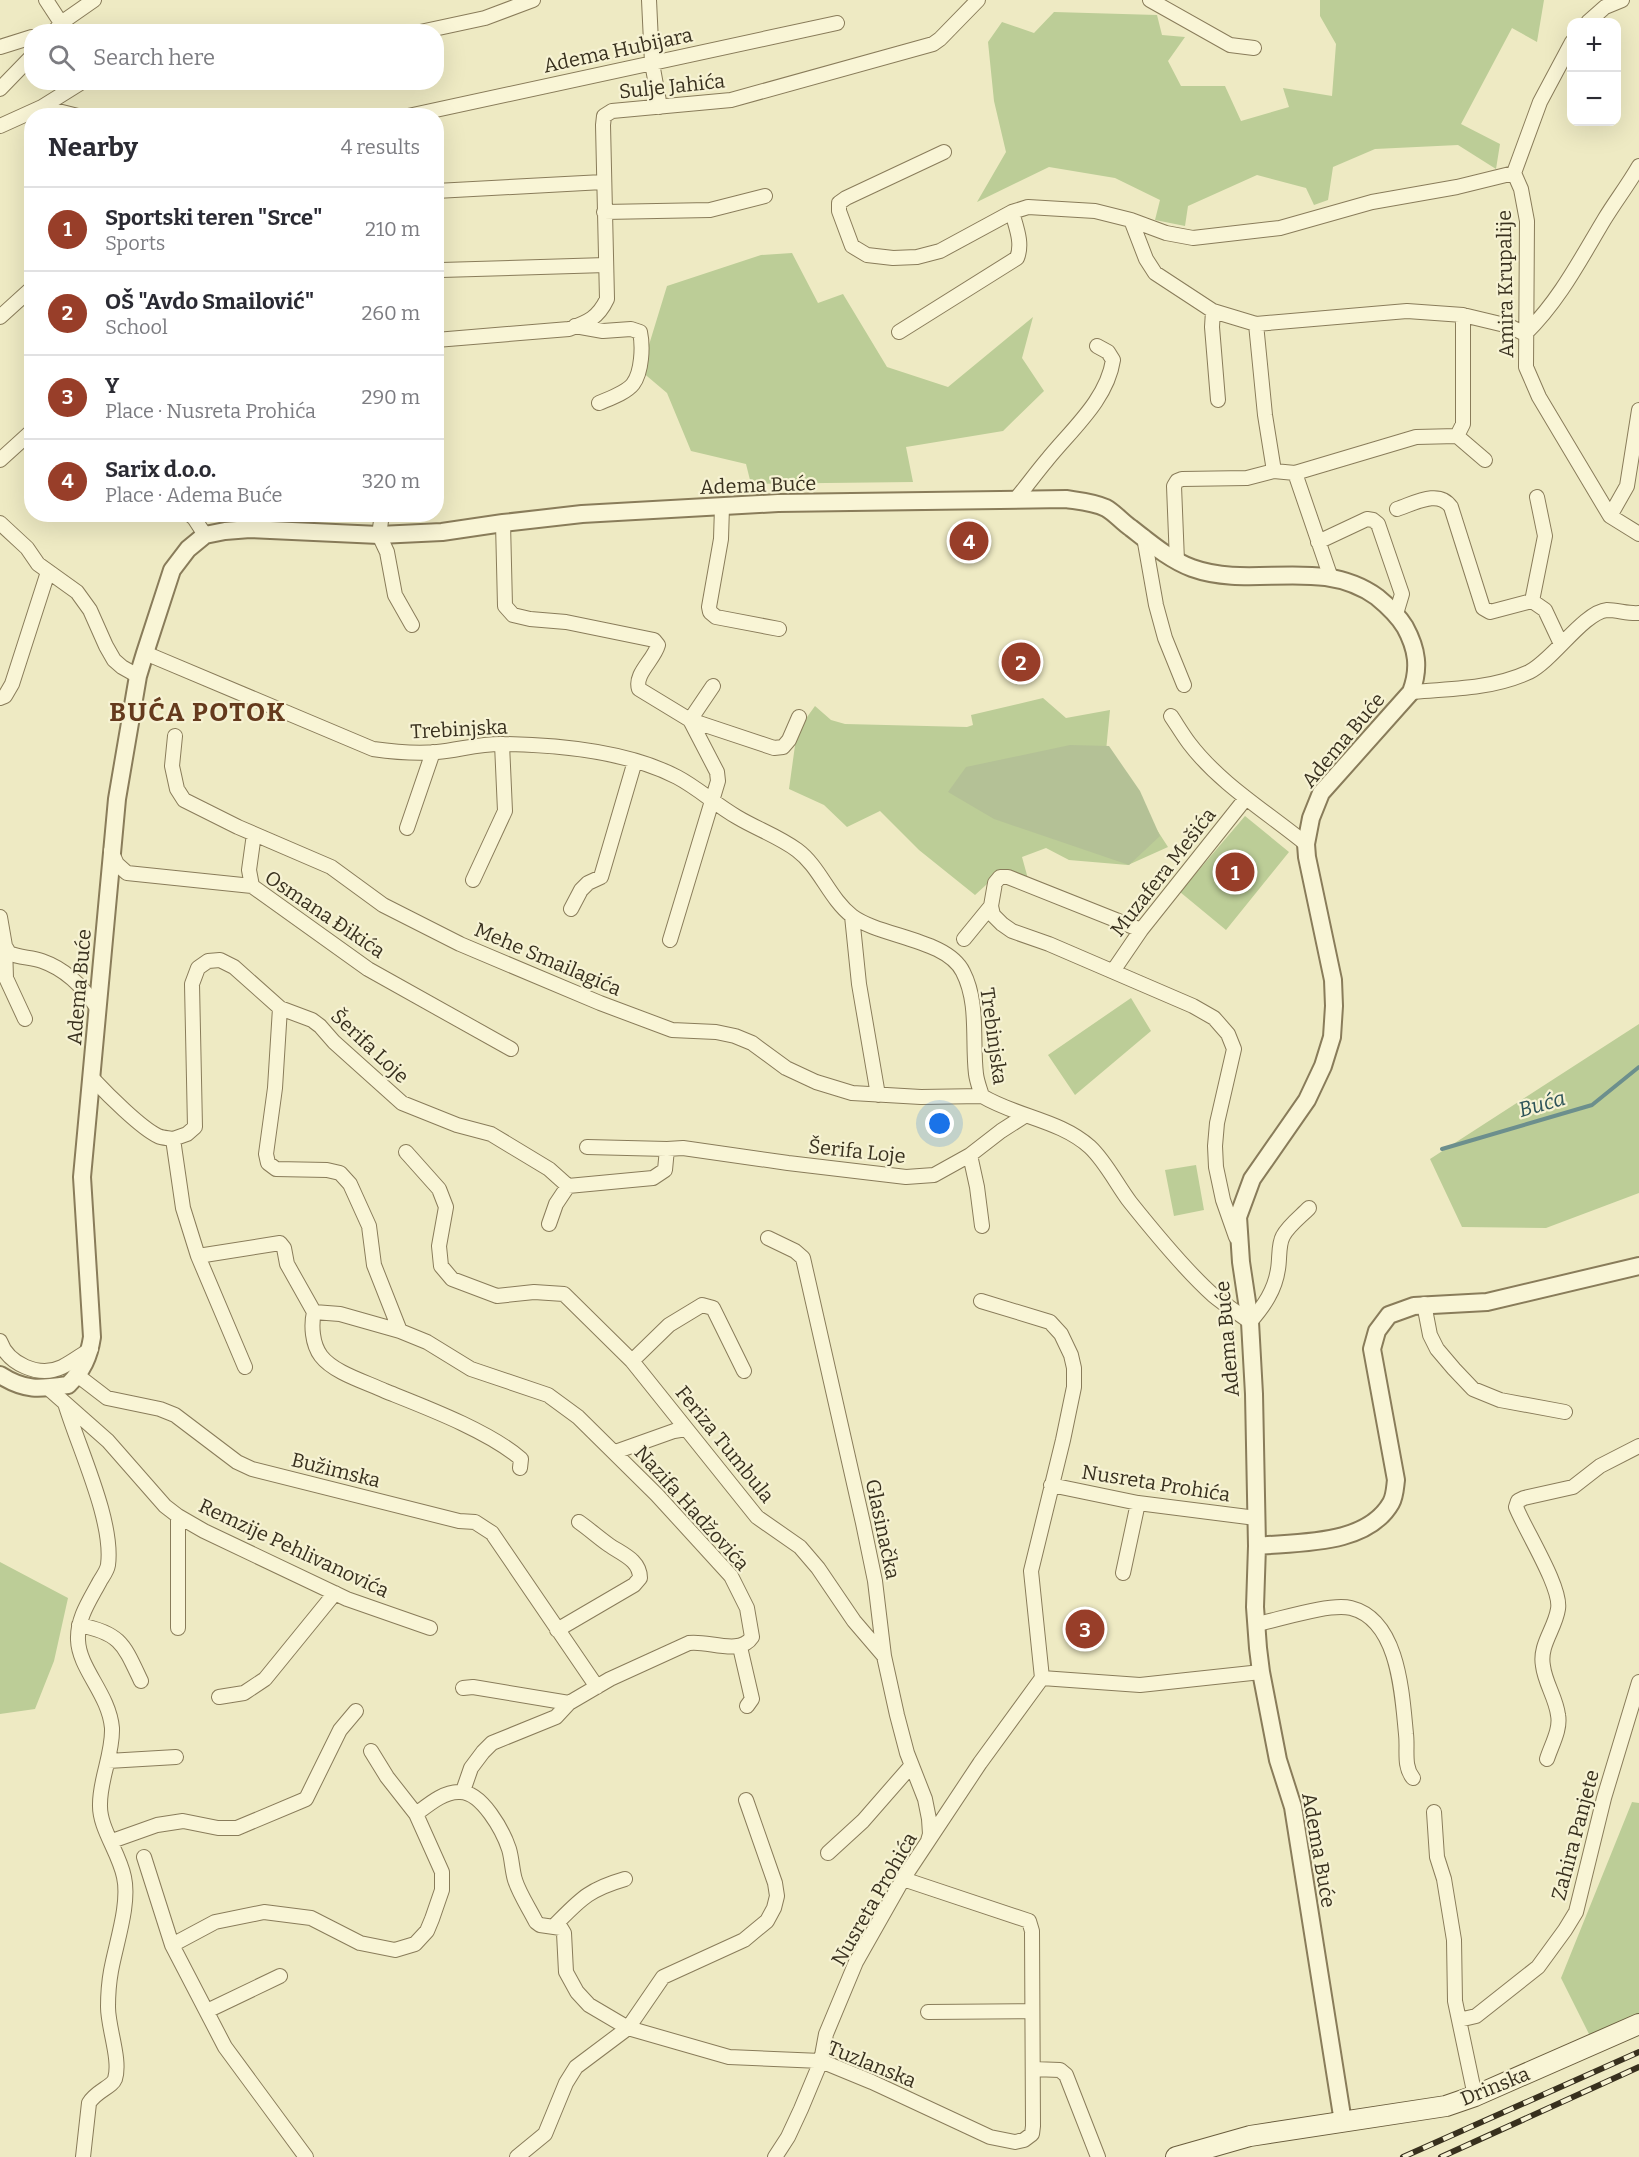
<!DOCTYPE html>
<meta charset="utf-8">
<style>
:root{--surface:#fff;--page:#f7f7f7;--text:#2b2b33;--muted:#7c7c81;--line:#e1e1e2;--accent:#983e29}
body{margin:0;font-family:Bitter,serif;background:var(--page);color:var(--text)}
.controls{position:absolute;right:18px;top:18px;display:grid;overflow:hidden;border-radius:12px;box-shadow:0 6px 24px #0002}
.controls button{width:54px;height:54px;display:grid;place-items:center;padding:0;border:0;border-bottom:2px solid var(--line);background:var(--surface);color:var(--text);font:30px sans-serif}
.you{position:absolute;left:940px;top:1124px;width:21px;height:21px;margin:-15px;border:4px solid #fff;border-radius:50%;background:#1a73e8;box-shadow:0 0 0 9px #1a73e833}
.badge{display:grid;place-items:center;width:39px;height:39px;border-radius:50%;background:var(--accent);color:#fff;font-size:20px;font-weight:700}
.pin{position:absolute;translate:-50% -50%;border:3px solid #fff;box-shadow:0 2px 6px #0006}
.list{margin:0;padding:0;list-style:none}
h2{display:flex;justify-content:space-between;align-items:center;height:78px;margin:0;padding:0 24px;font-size:26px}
h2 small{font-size:20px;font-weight:400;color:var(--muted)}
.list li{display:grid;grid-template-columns:39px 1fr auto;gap:18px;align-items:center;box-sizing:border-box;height:84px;padding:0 24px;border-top:2px solid var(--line)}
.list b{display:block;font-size:22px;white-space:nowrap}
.list p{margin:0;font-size:20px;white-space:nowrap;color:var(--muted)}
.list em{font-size:20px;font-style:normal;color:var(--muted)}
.icon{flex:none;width:33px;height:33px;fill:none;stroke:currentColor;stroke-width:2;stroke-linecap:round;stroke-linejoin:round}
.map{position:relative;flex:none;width:1639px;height:2157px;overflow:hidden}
.search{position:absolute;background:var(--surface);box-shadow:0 6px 24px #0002;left:24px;top:24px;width:420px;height:66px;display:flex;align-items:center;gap:15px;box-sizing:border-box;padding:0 21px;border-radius:24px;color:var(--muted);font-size:22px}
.panel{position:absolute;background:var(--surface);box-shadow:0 6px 24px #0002;left:24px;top:108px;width:420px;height:414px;border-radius:24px}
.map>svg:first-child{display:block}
.green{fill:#bccd97}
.cemetery{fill:#b4c196}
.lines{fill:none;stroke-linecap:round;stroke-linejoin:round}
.stream{stroke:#6c8f8d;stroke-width:4}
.minor-casing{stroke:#897c5a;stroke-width:16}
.tertiary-casing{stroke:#897c5a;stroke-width:20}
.secondary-casing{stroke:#6a5d3d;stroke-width:22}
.minor{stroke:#f9f5d6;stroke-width:14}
.tertiary{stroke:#f9f5d6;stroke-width:16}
.secondary{stroke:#f9f5d6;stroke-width:20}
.rail-casing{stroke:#38301e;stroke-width:6}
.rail{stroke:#f6f2d3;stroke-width:4;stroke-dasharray:11;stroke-linecap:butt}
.labels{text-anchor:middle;stroke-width:4.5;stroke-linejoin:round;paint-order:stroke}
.street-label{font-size:20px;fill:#38301e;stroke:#f6f2d3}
.water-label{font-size:21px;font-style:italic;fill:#2d5358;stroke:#f6f2d3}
.district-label{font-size:26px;font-weight:bold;letter-spacing:1.5px;fill:#653a1d;stroke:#f6f2d3}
</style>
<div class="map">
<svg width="1639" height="2157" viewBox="0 0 1639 2157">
<rect width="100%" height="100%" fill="#eeeac3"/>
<!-- green -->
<path class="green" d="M 1320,0 L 1544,0 L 1537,42 L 1512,28 L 1461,124 L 1500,144 L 1496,169 L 1458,145 L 1375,149 L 1333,167 L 1328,200 L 1314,205 L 1306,188 L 1257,175 L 1188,206 L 1185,226 L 1155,220 L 1160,200 L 1115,178 L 1049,167 L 977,202 L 1006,152 L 994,101 L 988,42 L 1002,22 L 1034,33 L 1054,12 L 1157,15 L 1162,35 L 1185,37 L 1168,61 L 1181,86 L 1225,86 L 1241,121 L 1289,107 L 1283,88 L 1332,96 L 1336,44 L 1320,16 Z
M 792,253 L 818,303 L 843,294 L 887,367 L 948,387 L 1033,317 L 1022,358 L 1044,391 L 1003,431 L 906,447 L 913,482 L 751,484 L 746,464 L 691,451 L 667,393 L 641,371 L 667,286 L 761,255 Z
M 1043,698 L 1066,718 L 1110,710 L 1106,751 L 1168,847 L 1128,865 L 1069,860 L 1046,848 L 1022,857 L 1030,886 L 998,874 L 975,895 L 919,850 L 880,811 L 847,827 L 824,805 L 789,789 L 797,731 L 815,706 L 831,720 L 845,724 L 967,727 L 973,725 L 971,715 Z
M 1245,816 L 1289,852 L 1226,930 L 1180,892 Z
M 1131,998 L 1151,1031 L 1075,1095 L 1048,1055 Z
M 1639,1024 L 1639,1193 L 1546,1228 L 1462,1227 L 1430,1159 Z
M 1196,1165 L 1204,1210 L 1174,1216 L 1165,1170 Z
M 0,1562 L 68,1598 L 54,1661 L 35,1709 L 0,1714 Z
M 1632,1802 L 1639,1803 L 1639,2032 L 1596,2048 L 1561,1978 Z"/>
<!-- cemetery -->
<path class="cemetery" d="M 1070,745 L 1109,746 L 1140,791 L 1160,836 L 1129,865 L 994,819 L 948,792 L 966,767 Z"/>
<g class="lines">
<!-- stream -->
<path class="stream" d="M 1442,1149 L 1592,1105 L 1639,1067"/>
<!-- minor casing -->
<g class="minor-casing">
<path id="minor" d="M 46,0 L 61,23
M 649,0 L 652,63 L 660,107
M 1150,0 L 1230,45 L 1254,48
M 1588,22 L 1605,7 L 1622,0
M 54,32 L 61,23 L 94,0
M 420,32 L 485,18 L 533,0
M 1572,42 L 1540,102 L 1514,173 L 1521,189 L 1527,221 L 1526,367 L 1539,397 L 1610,516 L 1639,534
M 0,47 L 32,37
M 0,89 L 32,56
M 42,107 L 78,116
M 408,116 L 837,23
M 0,126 L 42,107 L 82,82
M 944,152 L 846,198 L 839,203 L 839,211 L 852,246 L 867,255 L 893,258 L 917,257 L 940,251 L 1012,212 L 1028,207 L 1095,211 L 1131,220 L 1166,233 L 1193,238 L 1280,228 L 1372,202 L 1457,187 L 1514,173
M 436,191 L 603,182
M 604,212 L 710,210 L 765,196
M 1131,220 L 1146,259 L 1155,273 L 1213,311 L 1256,324 L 1407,311 L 1463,315 L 1509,326 L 1525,334 C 1559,301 1580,260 1604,220 C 1615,202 1628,185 1639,166
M 441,270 L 606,265
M 1213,311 L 1212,327 L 1218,400
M 0,317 L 32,288
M 1256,324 L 1265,415 L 1274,471
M 575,326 L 603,331 L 631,329 L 640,332 C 643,346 642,372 633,384 C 626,393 608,399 599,403
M 899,332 L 1017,258 C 1023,243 1016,227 1012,212
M 436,340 L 569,329 C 588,322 598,318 607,299 L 603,125 L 604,116 L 612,111 L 731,100 L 933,44 L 940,39 L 978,0
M 1457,436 L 1463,424 L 1463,315
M 0,460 L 32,431
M 1295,473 L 1331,578
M 1015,500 C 1026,487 1036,473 1047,460 C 1071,430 1107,400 1113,360 L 1108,352 L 1097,346
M 722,507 L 721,539 L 709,607 L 710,612 L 716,617 L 779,629
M 1397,509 C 1415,503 1439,489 1451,507 L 1483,608 L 1490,612 L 1532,601 L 1545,610 L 1561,644
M 189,514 L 194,518 L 205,535
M 382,514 L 379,535 L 387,552 L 395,595 L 412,625
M 1610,516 L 1627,486 L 1639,410
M 0,523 L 27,548 L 38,564 L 77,592 L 90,610 L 106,646 L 114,660 L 122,667 L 138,676
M 503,523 L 505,606 L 513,615 L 530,619 L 566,622 L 654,640 L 658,645 C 654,660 634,674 639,689 L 690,720 L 774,748 L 783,747 L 789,740 L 799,717
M 1144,537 L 1156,605 L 1165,638 L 1184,685
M 1318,542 L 1367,519 L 1373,520 L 1378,524 L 1402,594 L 1396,614
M 1177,561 L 1174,486 L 1177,481 L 1182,479 L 1247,478 L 1274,471 L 1295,473 L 1416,437 L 1457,436 L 1485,460
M 1532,601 L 1545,536 L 1537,497
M 145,653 L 373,749 C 394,752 416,754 437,752 C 459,750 482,743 504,744 C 559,745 627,751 677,777 C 698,788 716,805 737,817 C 757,829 778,836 797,850 C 820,867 829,898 852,916 C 880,937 947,939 963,972 C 979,1003 972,1041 976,1074 C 977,1082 980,1089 982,1096 C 1017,1117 1060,1120 1090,1147 C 1106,1162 1117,1185 1130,1202 C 1154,1232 1185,1270 1213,1295 C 1225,1305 1238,1313 1250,1322 C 1264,1306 1275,1290 1278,1269 C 1280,1258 1278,1245 1283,1236 C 1288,1226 1300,1217 1309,1208
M 1411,692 C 1450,689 1492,689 1529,672 C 1553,660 1584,612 1607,610 C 1618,610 1628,614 1639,613
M 0,698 L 5,696 L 12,684 L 48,572
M 1171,716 C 1177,725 1183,735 1189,743 C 1220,784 1267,812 1306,844
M 690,720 L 713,686
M 175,736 L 172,766 L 177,789 L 184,800 L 238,827 L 331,867 L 383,905 L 460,944 L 600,1003 L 672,1030 L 716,1032 L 735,1036 L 752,1043 L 786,1068 L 816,1082 L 852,1093 L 921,1097 L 982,1096
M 407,828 L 433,752
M 111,851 L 117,864 L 127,873 L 252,886 L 368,969 L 511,1049
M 473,880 L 505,811 L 502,744
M 252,886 L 249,870 L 254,834
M 571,909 L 581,890 L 588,883 L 601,877 L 635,761
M 852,916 L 859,984 L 878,1095
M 0,917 L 5,946 L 9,953 C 19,958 31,957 42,961 C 65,969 84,988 97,1008
M 1141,930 L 1008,877 L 1000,877 L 995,883 L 991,906 L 993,915 L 1002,924 L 1012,931 L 1049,944 L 1193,1006 L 1214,1018 L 1228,1034 L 1234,1049 L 1217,1123 L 1215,1146 L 1216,1167 L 1223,1200 L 1236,1237
M 964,939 L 991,906
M 670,940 L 718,781 L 717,772 L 690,720
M 5,946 L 6,978 L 25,1019
M 1113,971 L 1141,930 L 1246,798
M 280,1008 L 275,1088 L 266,1154 L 268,1163 L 276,1169 L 327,1170 L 340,1173 L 350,1184 L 369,1226 L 374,1265 L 400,1331
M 93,1079 C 107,1094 141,1128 158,1136 C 162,1138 168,1138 173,1139
M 587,1147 L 667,1149
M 406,1152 L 439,1189 L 446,1207 L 439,1246 L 441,1266 L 452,1279 L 497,1296 L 534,1292 L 564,1294 L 632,1361 L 757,1517 L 800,1547 L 818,1568 L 854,1621 L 884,1656
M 970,1155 L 977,1187 L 982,1226
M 549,1224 L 556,1204 L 568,1186
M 768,1238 L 795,1251 L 803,1258 L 863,1523 L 875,1581 L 884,1656 L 897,1715 L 907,1753 L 925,1799 L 929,1819 L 930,1834 L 928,1841
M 198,1256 L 280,1243 L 284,1248 L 287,1264 L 314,1312 C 311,1325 312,1344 321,1356 C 334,1373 366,1382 385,1391 C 425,1407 489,1431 521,1459 L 520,1468
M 1424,1304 L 1430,1335 L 1437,1349 L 1454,1369 L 1473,1389 L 1500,1400 L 1565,1412
M 314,1312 L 340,1314 L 400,1331 L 427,1342 L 471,1369 L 548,1395 L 578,1417 L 657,1495 L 731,1576 L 747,1608 L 752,1637 C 740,1656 708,1640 689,1643 L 610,1679 L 569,1703 L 556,1717 L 492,1743 L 483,1752 L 471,1768 L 463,1791
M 0,1341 C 8,1364 39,1378 62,1367 C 72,1362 81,1355 91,1349
M 632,1361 L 669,1325 L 702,1305 L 713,1308 L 744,1371
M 245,1367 L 198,1256 L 183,1208 L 173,1139 L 187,1134 L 195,1127 L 192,984 L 198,968 L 208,961 L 220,960 L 234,967 L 280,1008 L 312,1020 L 320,1026 L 334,1042 L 402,1103 L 457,1125 L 491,1134 L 549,1169 L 568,1186 L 653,1178 L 665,1170 L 667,1149 L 683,1148 L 788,1163 L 906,1177 L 934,1175 L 970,1155 L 1001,1131 L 1026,1115
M 77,1375 L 107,1398 L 160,1409 L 175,1415 L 237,1462 L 252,1469 L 459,1521 L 475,1522 L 492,1533 L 597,1687
M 48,1388 L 108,1441 L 165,1506 L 178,1516 L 204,1531 L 347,1599 L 430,1628
M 65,1403 C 78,1447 114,1521 108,1565 C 107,1571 103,1576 100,1581 C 90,1600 77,1618 78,1640 C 79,1669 109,1694 112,1728 C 113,1754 100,1778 100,1804 C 99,1828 119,1852 124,1877 C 130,1904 116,1943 111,1971 C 109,1982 108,1995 108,2007 C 108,2028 121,2060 115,2079 C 112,2087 96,2091 89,2103 L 83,2157
M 615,1452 L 674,1431 L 686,1429
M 1051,1485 L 1138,1503 L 1256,1518
M 178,1516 L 178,1628
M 1123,1573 L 1138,1503
M 1257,1624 C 1281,1619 1329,1603 1351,1608 C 1399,1620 1402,1694 1406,1734 C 1408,1749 1403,1766 1413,1778
M 79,1625 C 121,1633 124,1645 141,1681
M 557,1630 L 634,1585 L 640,1578 C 640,1560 622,1554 609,1545 C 599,1538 589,1529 579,1522
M 740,1647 L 752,1699 L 747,1706
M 1042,1678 L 1140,1685 L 1261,1672
M 463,1688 L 473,1687 L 569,1703
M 219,1697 L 244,1693 L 265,1679 L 335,1593
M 1547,1759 C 1551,1746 1561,1729 1558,1715 C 1556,1698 1545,1683 1543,1666 C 1539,1645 1555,1629 1558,1609 C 1562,1588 1525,1530 1516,1507 L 1518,1501 L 1524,1498 L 1573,1487 L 1600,1466 L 1639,1446
M 108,1761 L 176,1757
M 1434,1812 L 1437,1857 L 1444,1879 L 1454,1940 L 1455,2001 L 1475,2096
M 416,1814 C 428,1805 444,1791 460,1792 C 482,1792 503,1831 509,1849 C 512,1859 512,1870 515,1880 C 520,1895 529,1908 536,1922 L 540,1925 L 561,1928 L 564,1933 L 566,1972 L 577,1992 L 589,2005 L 628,2028 L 729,2057 L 821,2061 L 872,2082 L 990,2137 L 1015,2142 L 1024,2140 L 1032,2134 L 1033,2126 L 1032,1931 L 1029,1921 L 903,1879
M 112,1841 L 157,1825 L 183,1821 L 218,1828 L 237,1828 L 306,1799 L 340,1730 L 356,1711
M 828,1853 L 863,1821 L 911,1766
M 144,1857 L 172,1945 L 225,2047 L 306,2157
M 553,1927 C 580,1900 587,1890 625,1879
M 172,1945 L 215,1922 L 264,1912 L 311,1918 L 360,1943 L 395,1950 L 415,1944 L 427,1931 L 432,1919 L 442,1890 L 442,1872 L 416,1814 L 387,1777 L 371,1751
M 207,2011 L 280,1976
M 928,2012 L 1032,2011
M 1459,2020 L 1476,2016 L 1538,1967 L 1565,1930 L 1576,1912 L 1604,1798 L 1639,1682
M 1033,2069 L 1060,2070 L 1066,2075 L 1098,2157
M 517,2157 L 545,2134 L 566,2083 L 576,2067 L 628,2028 L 663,1977 L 744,1940 L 767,1921 L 774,1908 L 777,1896 L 775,1883 L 746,1800
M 775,2157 L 788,2137 L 801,2109 L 821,2061 L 826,2034 L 856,1962 L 903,1879 L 980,1763 L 1042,1678 L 1031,1571 L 1063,1440 L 1074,1387 L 1074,1368 L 1071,1355 L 1061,1334 L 1050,1322 L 981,1301"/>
</g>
<!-- tertiary casing -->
<g class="tertiary-casing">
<path id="tertiary" d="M 0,1375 C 25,1391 39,1389 68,1385 C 83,1370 89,1357 92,1337 L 82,1177 L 117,799 L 138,676 L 145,653 L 172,570 L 188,549 L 205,535 L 225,531 L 250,529 L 379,535 L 442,532 L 503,523 L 582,514 L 778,503 L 1066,499 C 1079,501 1094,502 1106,508 C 1115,513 1122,522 1131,528 C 1149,542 1170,560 1192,568 C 1253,590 1320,556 1377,597 C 1388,606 1397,614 1405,627 C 1417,649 1420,668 1411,692 L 1321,793 L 1311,818 L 1306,844 L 1307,857 L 1333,980 L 1334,1006 L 1332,1037 L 1323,1066 L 1307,1100 L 1252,1179 L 1238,1217 L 1241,1262 L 1250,1322 L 1254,1394 L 1257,1546 L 1255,1607 L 1258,1648 L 1261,1672 L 1278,1760 L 1293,1807 L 1343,2122
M 1257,1546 C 1301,1542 1367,1545 1391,1503 C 1395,1496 1395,1487 1396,1480 L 1372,1349 L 1377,1331 L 1389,1315 L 1414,1306 L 1487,1302 L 1639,1266"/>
</g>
<!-- secondary casing -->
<g class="secondary-casing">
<path id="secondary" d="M 1176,2157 L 1250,2136 L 1446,2106 L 1475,2096 L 1639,2024"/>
</g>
<!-- minor -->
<use href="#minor" class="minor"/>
<!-- tertiary -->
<use href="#tertiary" class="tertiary"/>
<!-- secondary -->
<use href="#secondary" class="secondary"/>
<!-- rail casing -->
<g class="rail-casing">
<path id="rail" d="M 1403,2157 L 1639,2052
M 1441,2157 L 1639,2067"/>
</g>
<!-- rail -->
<use href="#rail" class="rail"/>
</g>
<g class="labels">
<!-- street labels -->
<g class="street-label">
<text transform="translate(618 50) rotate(-12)" y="7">Adema Hubijara</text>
<text transform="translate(672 86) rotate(-6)" y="7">Sulje Jahića</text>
<text transform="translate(1505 284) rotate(-91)" y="7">Amira Krupalije</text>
<text transform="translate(758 485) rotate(-2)" y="7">Adema Buće</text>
<text transform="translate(459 729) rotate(-3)" y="7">Trebinjska</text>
<text transform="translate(1343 740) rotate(-50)" y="7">Adema Buće</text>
<text transform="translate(1163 872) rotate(-52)" y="7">Muzafera Mešića</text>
<text transform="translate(325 914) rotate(34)" y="7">Osmana Đikića</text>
<text transform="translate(548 959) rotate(23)" y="7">Mehe Smailagića</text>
<text transform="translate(79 987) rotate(-85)" y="7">Adema Buće</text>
<text transform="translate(994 1036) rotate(82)" y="7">Trebinjska</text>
<text transform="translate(370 1046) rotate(43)" y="7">Šerifa Loje</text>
<text transform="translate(857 1151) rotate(6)" y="7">Šerifa Loje</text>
<text transform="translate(1227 1339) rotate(-95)" y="7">Adema Buće</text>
<text transform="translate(725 1444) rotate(51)" y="7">Feriza Tumbula</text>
<text transform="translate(336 1470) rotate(14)" y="7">Bužimska</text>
<text transform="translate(1156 1483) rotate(9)" y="7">Nusreta Prohića</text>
<text transform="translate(692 1508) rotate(48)" y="7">Nazifa Hadžovića</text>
<text transform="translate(883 1529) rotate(78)" y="7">Glasinačka</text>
<text transform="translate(294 1548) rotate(25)" y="7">Remzije Pehlivanovića</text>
<text transform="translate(1575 1835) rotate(-75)" y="7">Zahira Panjete</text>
<text transform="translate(1319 1850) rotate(80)" y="7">Adema Buće</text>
<text transform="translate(874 1899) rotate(-60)" y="7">Nusreta Prohića</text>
<text transform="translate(872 2064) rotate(22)" y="7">Tuzlanska</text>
<text transform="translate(1495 2086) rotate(-22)" y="7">Drinska</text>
</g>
<!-- water labels -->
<g class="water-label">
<text transform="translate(1542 1104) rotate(-16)" y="7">Buća</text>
</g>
<!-- district labels -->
<g class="district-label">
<text x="198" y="721">BUĆA POTOK</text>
</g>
</g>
</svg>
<div class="controls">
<button>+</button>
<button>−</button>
</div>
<div class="you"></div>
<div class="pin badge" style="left:1235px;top:872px">1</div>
<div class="pin badge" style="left:1021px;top:662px">2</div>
<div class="pin badge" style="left:1085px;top:1629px">3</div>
<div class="pin badge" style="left:969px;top:541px">4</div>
<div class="search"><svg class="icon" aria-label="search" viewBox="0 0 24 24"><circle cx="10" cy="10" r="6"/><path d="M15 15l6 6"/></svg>Search here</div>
<section class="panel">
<h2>Nearby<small>4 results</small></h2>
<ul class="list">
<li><span class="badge">1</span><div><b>Sportski teren &quot;Srce&quot;</b><p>Sports</p></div><em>210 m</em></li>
<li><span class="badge">2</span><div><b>OŠ &quot;Avdo Smailović&quot;</b><p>School</p></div><em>260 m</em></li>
<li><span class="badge">3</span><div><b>Y</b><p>Place · Nusreta Prohića</p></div><em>290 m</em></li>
<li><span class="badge">4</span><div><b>Sarix d.o.o.</b><p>Place · Adema Buće</p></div><em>320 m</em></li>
</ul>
</section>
</div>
